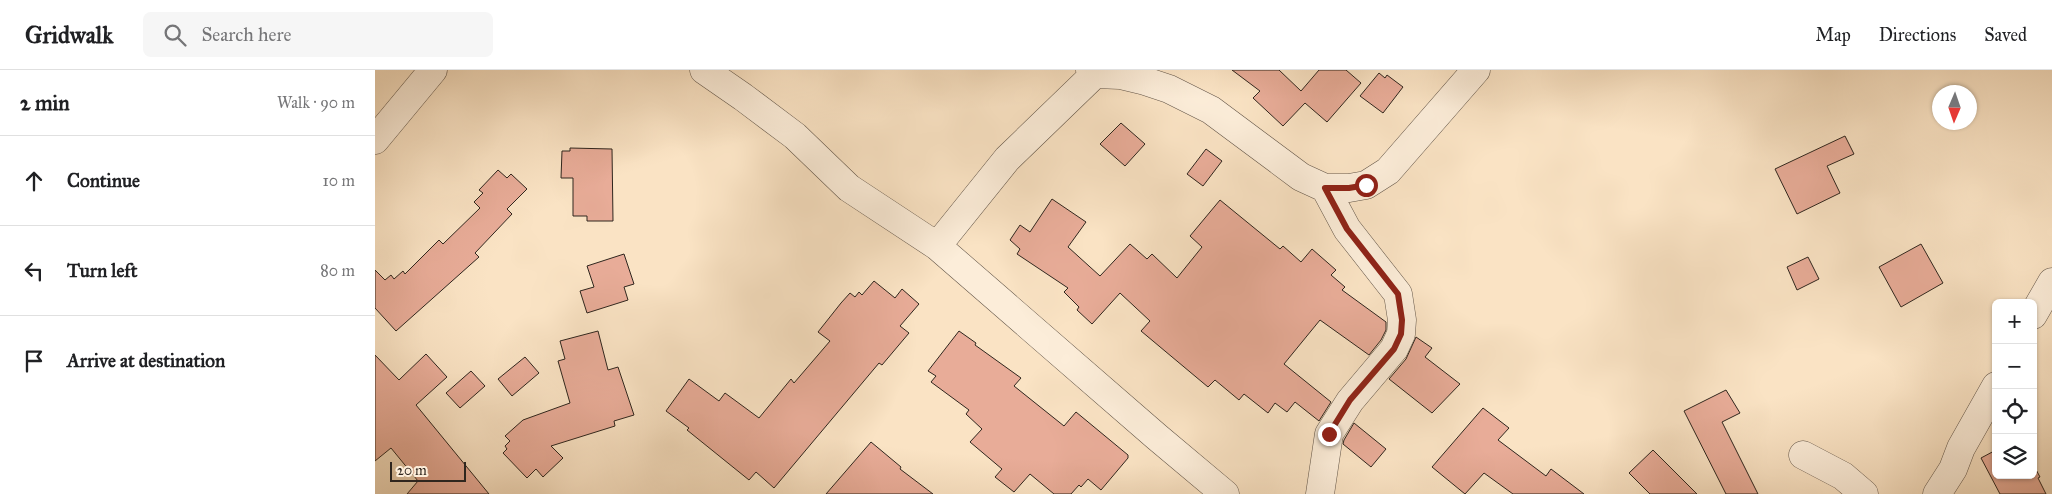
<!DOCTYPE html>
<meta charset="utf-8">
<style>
:root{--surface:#fff;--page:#f6f6f6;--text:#202124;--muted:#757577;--line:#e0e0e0}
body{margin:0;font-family:"IM FELL Great Primer",serif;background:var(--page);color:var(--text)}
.controls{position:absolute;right:15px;bottom:15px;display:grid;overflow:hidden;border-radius:8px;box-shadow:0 1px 4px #0004}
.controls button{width:45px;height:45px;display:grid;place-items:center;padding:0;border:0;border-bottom:1px solid var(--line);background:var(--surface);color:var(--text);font:25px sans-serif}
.compass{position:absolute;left:1557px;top:15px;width:45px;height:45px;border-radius:50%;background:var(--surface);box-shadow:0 1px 4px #0004;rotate:182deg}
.scale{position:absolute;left:15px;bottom:12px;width:76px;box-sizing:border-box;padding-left:5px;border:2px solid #2f261e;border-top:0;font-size:14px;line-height:18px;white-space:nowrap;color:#2f261e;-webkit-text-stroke:4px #fcedd9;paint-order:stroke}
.stop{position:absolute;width:15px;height:15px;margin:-11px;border:4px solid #8f2418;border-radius:50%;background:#fff}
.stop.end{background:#8f2418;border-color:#fff;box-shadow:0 1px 5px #0008}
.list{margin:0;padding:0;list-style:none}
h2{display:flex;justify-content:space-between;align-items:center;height:65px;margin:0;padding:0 20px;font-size:21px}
h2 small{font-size:16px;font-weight:400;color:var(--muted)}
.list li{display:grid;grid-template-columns:32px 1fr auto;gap:15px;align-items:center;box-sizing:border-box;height:90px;padding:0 20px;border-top:1px solid var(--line)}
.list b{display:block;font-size:19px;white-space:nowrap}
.list em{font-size:16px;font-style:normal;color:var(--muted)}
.icon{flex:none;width:28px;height:28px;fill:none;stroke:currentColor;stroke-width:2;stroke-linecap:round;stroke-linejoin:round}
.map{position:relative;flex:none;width:1677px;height:424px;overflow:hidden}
header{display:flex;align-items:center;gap:30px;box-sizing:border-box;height:70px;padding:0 25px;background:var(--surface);border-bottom:1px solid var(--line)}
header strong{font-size:24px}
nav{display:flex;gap:28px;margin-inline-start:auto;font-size:18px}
.search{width:350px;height:45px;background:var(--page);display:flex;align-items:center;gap:12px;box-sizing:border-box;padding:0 18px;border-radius:8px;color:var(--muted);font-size:19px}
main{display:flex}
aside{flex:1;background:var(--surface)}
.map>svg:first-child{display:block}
.building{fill:#e8ac98;stroke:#2f261e}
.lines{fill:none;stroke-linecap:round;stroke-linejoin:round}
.minor-casing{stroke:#625548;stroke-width:29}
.minor{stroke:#fcedd9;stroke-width:28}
.route{stroke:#8f2418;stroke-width:6}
</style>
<header>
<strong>Gridwalk</strong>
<div class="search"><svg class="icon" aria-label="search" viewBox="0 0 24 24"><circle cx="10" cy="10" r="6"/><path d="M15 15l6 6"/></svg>Search here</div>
<nav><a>Map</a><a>Directions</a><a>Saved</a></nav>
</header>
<main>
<aside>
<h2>2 min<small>Walk · 90 m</small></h2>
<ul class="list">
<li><svg class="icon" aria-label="ahead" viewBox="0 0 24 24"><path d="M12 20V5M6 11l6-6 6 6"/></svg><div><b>Continue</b></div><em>10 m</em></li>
<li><svg class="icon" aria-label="left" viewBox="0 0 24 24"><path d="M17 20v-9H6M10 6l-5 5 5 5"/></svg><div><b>Turn left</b></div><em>80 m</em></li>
<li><svg class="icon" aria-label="arrive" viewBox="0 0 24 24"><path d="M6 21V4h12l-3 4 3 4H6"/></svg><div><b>Arrive at destination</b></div></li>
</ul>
</aside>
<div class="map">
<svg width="1677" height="424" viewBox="0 0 1677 424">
<rect width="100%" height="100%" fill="#fae3c4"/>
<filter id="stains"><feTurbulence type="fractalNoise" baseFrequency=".004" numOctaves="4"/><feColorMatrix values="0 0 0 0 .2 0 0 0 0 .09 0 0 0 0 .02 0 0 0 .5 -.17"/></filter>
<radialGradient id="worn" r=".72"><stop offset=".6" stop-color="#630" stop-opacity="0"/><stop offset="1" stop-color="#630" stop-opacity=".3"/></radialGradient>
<!-- building -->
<path class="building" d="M 857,0 L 904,0 L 926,21 L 944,0 L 971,0 L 986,13 L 952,52 L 930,33 L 908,56 L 878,28 L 885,21 Z
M 1004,3 L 1010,8 L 1012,5 L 1028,17 L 1008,43 L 985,26 Z
M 746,53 L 770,74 L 750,96 L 725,74 Z
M 1470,66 L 1479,84 L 1452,96 L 1465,123 L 1422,144 L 1400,99 Z
M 195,78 L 237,79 L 238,151 L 212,151 L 212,146 L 198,146 L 198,108 L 186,108 L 187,81 L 195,81 Z
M 831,79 L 847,91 L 828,116 L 812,104 Z
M 123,100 L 132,108 L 136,104 L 152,119 L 132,139 L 137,144 L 100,183 L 104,187 L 21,261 L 0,238 L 0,200 L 10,210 L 16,205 L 19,209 L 28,201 L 30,204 L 64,170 L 68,174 L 105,138 L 99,132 L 108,123 L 104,120 Z
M 677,129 L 711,152 L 693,177 L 725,206 L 755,174 L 772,189 L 777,184 L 802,208 L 827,177 L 815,166 L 845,130 L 905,179 L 908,176 L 926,192 L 937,179 L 961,200 L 956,205 L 970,217 L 967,220 L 1011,252 L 1011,260 L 1006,270 L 994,285 L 945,250 L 909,294 L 956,332 L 944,351 L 920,332 L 912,342 L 900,333 L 893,343 L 869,324 L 864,330 L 840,310 L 833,317 L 766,261 L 775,251 L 745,223 L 717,254 L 702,240 L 704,237 L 689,222 L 693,218 L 642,184 L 645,179 L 635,170 L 645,155 L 655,162 Z
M 1546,174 L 1568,213 L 1526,237 L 1504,197 Z
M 249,184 L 259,214 L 249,217 L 253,230 L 212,243 L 205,221 L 219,217 L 212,196 Z
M 1433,187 L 1444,209 L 1422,220 L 1412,197 Z
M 499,211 L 520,228 L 527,219 L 544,234 L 525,256 L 534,263 L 507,295 L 504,293 L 399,418 L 381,402 L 374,410 L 312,360 L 314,358 L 291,341 L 314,309 L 344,331 L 350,323 L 384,348 L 416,309 L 419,313 L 455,271 L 443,262 L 466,233 L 475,223 L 480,227 L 484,222 L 487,225 Z
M 223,261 L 233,300 L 243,297 L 259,345 L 239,351 L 240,356 L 176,376 L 188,388 L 168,407 L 161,399 L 152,408 L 128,383 L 132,379 L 130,376 L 135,371 L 130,366 L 148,350 L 195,333 L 183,291 L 190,289 L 185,271 Z
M 584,261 L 601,273 L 600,275 L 646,308 L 639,316 L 689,356 L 701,342 L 753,385 L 753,388 L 726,420 L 713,409 L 706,417 L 704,415 L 696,424 L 679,424 L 655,404 L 639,422 L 620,407 L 627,399 L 595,372 L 607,359 L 591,344 L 594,340 L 556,312 L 561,306 L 553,301 Z
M 1041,267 L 1057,278 L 1050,287 L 1085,314 L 1057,343 L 1014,309 L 1031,289 Z
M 51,284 L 72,307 L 41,335 L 114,424 L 32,424 L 43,411 L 16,378 L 0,391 L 0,285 L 24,310 Z
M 150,287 L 164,303 L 137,326 L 123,309 Z
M 96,301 L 110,316 L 85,338 L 71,323 Z
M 1351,320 L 1365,343 L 1347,352 L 1383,424 L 1351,424 L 1309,341 Z
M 1108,338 L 1134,358 L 1123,370 L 1171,406 L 1176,399 L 1209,424 L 1138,424 L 1109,403 L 1090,424 L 1057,397 Z
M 979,353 L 1011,379 L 996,397 L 968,374 L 969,370 Z
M 496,372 L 526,397 L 525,399 L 558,424 L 451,424 Z
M 1278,380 L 1322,424 L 1275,424 L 1254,403 Z
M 1621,380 L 1621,405 L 1658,405 L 1658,394 L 1665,407 L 1663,408 L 1671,424 L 1625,424 L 1606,388 Z"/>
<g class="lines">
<!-- minor casing -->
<g class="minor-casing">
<path id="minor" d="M 329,0 L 368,27 L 420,66 L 474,118 L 562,176 L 782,367 L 850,424
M 715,0 L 721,4 L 745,5 L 770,11 L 794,19 L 836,40 L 926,107 L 950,118 L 974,118 L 991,115 L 1013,101 L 1101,0
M 0,70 L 58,0
M 562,176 L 632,89 L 724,0
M 1658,245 L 1677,212
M 1428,385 L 1468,406 L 1489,424
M 945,424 L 954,364 L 975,331 L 1019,279 L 1026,264 L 1027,250 L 1023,224 L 972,159 L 950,118
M 1562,424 L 1578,399 L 1586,378 L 1621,316"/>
</g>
<!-- minor -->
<use href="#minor" class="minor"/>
</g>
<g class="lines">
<!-- route -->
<path class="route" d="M 954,364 L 975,330 L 1019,279 L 1026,264 L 1027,250 L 1023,224 L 972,159 L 950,118 L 974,118 L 991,115"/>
</g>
<rect width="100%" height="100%" filter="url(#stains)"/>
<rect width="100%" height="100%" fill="url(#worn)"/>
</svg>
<div class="controls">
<button>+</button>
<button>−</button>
<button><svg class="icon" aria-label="locate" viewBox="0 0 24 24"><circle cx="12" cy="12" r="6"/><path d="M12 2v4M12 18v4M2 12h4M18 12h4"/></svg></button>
<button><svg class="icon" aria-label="layers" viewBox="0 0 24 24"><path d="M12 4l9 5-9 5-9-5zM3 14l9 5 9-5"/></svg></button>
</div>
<svg class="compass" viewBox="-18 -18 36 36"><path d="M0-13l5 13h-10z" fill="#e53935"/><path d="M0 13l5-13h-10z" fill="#757577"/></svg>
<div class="scale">20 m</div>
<div class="stop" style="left:991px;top:115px"></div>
<div class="stop end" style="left:954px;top:364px"></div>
</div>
</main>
